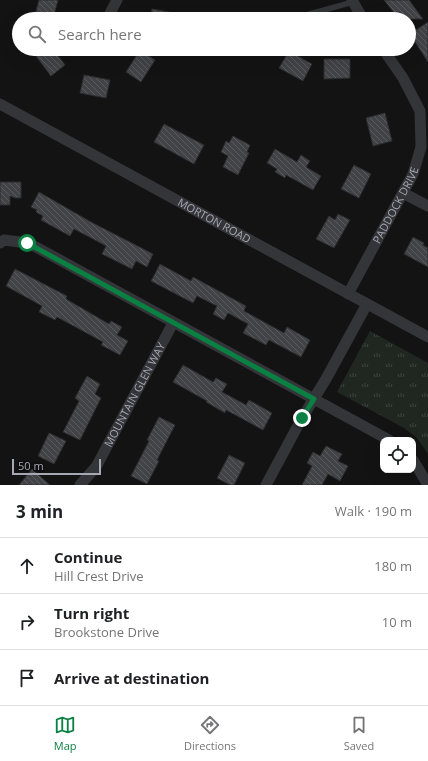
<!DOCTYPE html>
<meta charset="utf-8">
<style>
:root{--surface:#fff;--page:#f2f2f2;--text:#202124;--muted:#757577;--line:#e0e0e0;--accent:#0b8043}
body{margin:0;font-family:"Open Sans",sans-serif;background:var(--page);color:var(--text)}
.controls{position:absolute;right:12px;bottom:12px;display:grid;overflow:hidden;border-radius:8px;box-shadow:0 4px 16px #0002}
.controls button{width:36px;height:36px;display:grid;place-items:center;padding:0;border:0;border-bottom:1px solid var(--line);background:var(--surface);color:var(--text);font:20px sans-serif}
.scale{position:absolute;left:12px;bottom:10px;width:89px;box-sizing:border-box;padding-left:4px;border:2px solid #a6a9b4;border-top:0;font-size:11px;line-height:14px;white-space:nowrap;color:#a6a9b4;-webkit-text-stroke:3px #0e0e0f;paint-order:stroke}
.stop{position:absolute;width:12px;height:12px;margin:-9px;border:3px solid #0b8043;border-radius:50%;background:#fff}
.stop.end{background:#0b8043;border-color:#fff;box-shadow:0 1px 4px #0008}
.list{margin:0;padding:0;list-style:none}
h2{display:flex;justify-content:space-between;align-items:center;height:52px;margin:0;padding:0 16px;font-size:17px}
h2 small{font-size:13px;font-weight:400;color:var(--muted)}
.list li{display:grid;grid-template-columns:26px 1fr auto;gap:12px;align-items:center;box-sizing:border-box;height:56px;padding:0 16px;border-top:1px solid var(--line)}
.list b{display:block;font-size:15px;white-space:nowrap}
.list p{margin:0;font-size:13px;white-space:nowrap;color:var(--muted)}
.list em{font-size:13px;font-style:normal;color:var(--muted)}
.icon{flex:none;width:22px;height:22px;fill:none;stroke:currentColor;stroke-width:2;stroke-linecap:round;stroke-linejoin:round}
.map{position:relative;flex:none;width:428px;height:485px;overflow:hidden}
.search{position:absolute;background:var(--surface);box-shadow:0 4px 16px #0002;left:12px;right:12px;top:12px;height:44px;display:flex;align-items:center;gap:10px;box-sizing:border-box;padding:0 14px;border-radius:22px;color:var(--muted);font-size:15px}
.sheet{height:220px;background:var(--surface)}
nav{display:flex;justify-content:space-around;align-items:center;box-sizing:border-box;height:56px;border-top:1px solid var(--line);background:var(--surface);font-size:11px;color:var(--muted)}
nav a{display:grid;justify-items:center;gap:2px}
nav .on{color:var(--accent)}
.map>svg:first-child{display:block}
.grass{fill:url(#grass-tufts)}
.building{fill:url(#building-back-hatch);stroke:#2d2d30}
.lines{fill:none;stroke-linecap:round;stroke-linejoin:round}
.lane{stroke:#343539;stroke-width:5.5}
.street{stroke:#343539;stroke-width:11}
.route{stroke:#0b8043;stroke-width:5}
.labels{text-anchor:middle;stroke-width:3.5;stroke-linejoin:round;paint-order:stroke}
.street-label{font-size:11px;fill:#a6a9b4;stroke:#0e0e0f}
</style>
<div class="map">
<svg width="428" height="485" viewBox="0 0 428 485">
<defs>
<pattern id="grass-tufts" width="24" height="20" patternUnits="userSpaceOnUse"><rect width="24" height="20" fill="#202721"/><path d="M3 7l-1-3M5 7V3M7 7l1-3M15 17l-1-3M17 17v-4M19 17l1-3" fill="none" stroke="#3d443f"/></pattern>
<pattern id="building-back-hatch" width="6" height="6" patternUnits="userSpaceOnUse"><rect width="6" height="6" fill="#424347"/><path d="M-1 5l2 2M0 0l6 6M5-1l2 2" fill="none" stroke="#5a5b5f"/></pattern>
</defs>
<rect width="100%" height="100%" fill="#131314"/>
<!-- grass -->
<path class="grass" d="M 370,331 L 428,363 L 428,454 L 417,438 L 404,428 L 337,392 Z"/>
<!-- building -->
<path class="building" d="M 39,0 L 58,0 L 53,19 L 34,19 Z
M 384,0 L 409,0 L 423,19 L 399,19 Z
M 152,9 L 180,14 L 180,19 L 150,19 Z
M 428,22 L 428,62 L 410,34 Z
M 43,49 L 53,49 L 65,65 L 51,76 L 35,55 Z
M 140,50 L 155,60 L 141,82 L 126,72 Z
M 289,51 L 312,64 L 303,81 L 279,68 Z
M 324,59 L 350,59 L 350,78 L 324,79 Z
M 84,75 L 110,80 L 106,98 L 80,93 Z
M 385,113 L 392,141 L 373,146 L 366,118 Z
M 164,124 L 204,145 L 194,164 L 154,142 Z
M 233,136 L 250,145 L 247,152 L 249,153 L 238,175 L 223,167 L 228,156 L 221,152 L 226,141 L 229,143 Z
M 275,149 L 297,162 L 301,155 L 310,161 L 306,167 L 321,176 L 313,190 L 286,175 L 285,178 L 275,172 L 277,169 L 267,163 Z
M 354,165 L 371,174 L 359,198 L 341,189 Z
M 0,182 L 21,182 L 21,198 L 15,198 L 10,196 L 10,205 L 0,205 Z
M 39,192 L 91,222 L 153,254 L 147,267 L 136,261 L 132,269 L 102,254 L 106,246 L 95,240 L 74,229 L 70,236 L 41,220 L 43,216 L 36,212 L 37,210 L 31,207 Z
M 338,214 L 350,220 L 334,248 L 316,239 L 329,216 L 335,220 Z
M 413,237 L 424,243 L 423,245 L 428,248 L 428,267 L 404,254 Z
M 160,264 L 191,281 L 193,277 L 215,289 L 246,306 L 244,311 L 284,333 L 287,327 L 310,340 L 301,357 L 269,340 L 266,345 L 243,333 L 248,324 L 228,313 L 224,320 L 213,314 L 217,306 L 197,296 L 193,303 L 151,281 Z
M 15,269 L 67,296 L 66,299 L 109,324 L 111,321 L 122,327 L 117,335 L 128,341 L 120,355 L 101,345 L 103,342 L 57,317 L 55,320 L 39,312 L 42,306 L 6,286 Z
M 183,365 L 213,382 L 216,378 L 227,384 L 222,392 L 246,405 L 249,400 L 272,413 L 263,430 L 226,410 L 225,413 L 206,402 L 207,401 L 173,382 Z
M 87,376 L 100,384 L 95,394 L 101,398 L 80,440 L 63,432 L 79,401 L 75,398 Z
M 159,417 L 175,425 L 157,460 L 159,461 L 147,484 L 131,476 L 149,441 L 147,440 Z
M 49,433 L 66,441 L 54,464 L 38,456 Z
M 326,446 L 342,454 L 338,461 L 348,466 L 340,481 L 328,474 L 322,485 L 302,485 L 312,466 L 307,463 L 313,452 L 320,456 Z
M 229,455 L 245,463 L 234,485 L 230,485 L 217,478 Z
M 32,469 L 50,485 L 19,485 Z"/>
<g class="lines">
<!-- lane -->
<path class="lane" d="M 306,15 L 353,2"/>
<!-- street -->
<g class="street">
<path d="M 352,0 L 363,19"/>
<path d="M 107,19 L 117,0"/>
<path id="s1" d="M 0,104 L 428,337"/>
<path d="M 403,193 L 428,206"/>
<path d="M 0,243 L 4,240 L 27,243 L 36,247 L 389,440"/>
<path id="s2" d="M 348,294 L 413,174 L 421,147 L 420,111 L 403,78 L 383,49"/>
<path d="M 413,460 L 428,485"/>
<path id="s3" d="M 80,485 L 96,467 L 173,323"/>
<path d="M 266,485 L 302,418 L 326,379 L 367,304"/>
</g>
</g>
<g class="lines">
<!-- route -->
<path class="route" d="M 27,243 L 314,399 L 302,418"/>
</g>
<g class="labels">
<!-- street labels -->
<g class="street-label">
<text dy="4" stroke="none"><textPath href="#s2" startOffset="101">PADDOCK DRIVE</textPath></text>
<text dy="4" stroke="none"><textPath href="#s1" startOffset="244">MORTON ROAD</textPath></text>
<text dy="4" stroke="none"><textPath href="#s3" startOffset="106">MOUNTAIN GLEN WAY</textPath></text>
</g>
</g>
</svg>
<div class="controls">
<button><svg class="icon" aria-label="locate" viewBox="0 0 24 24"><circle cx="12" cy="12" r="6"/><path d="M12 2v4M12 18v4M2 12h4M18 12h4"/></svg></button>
</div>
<div class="scale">50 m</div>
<div class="stop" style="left:27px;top:243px"></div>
<div class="stop end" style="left:302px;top:418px"></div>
<div class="search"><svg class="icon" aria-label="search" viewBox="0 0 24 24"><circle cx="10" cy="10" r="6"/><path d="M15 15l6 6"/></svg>Search here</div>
</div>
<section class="sheet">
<h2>3 min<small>Walk · 190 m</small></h2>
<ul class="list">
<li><svg class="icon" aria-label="ahead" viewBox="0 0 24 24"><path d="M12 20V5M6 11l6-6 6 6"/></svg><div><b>Continue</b><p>Hill Crest Drive</p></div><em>180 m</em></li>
<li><svg class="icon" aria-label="right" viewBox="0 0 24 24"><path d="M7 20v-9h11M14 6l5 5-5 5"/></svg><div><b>Turn right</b><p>Brookstone Drive</p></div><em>10 m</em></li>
<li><svg class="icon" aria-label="arrive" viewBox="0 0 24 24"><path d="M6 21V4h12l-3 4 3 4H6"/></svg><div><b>Arrive at destination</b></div></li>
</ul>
</section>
<nav>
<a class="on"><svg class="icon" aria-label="map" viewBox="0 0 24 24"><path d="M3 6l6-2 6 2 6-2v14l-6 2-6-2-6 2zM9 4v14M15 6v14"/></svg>Map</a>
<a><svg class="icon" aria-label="directions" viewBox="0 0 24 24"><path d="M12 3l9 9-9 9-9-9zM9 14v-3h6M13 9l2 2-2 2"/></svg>Directions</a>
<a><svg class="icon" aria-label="saved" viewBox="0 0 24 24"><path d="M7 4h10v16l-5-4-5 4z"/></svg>Saved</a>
</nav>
